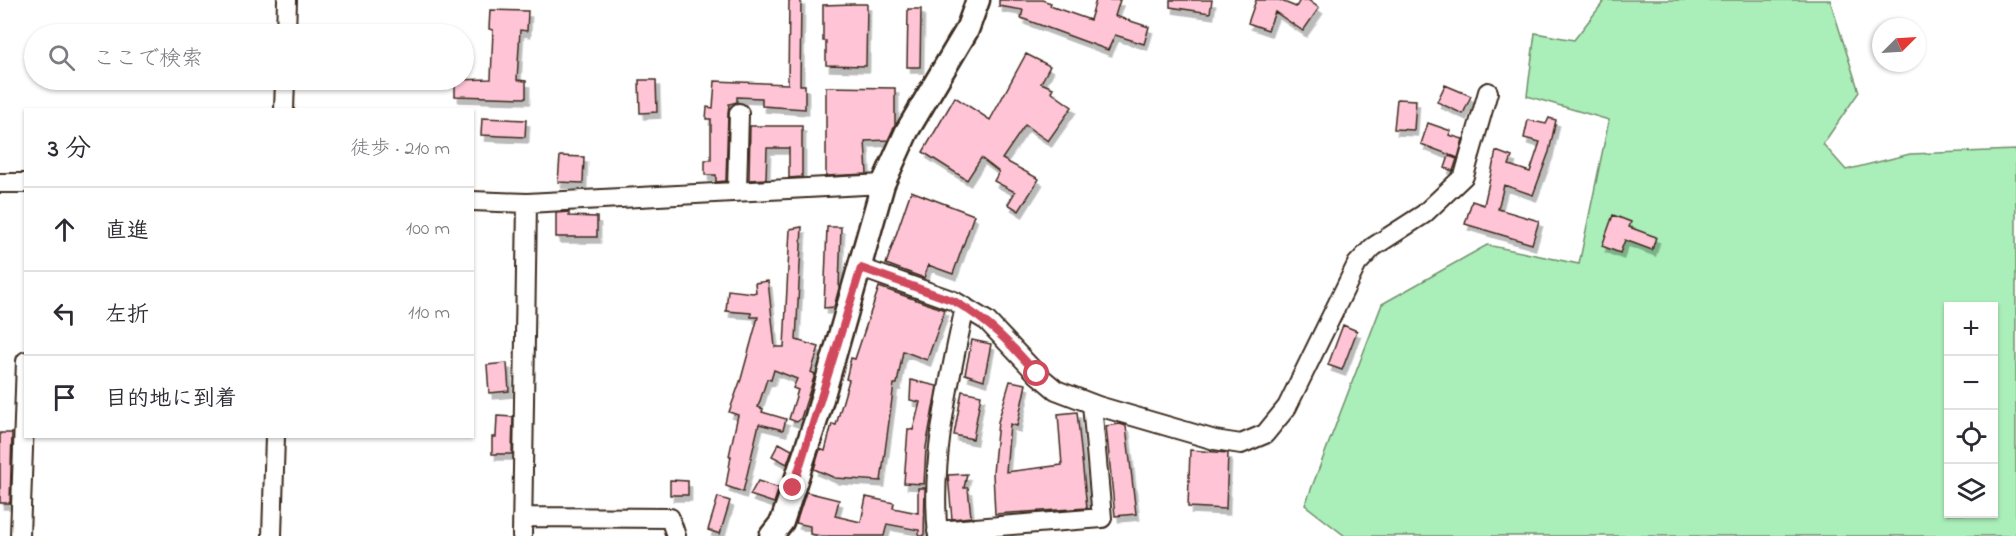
<!DOCTYPE html>
<html lang="ja">
<meta charset="utf-8">
<style>
:root{--surface:#fff;--page:#f7f7f7;--text:#2b2b33;--muted:#7c7c81;--line:#e1e1e2}
body{margin:0;font-family:"Indie Flower","Klee One",sans-serif;background:var(--page);color:var(--text)}
.controls{position:absolute;right:18px;bottom:18px;display:grid;overflow:hidden;border-radius:0px;box-shadow:0 2px 4px #0004}
.controls button{width:54px;height:54px;display:grid;place-items:center;padding:0;border:0;border-bottom:2px solid var(--line);background:var(--surface);color:var(--text);font:30px sans-serif}
.compass{position:absolute;left:1872px;top:18px;width:54px;height:54px;border-radius:50%;background:var(--surface);box-shadow:0 2px 4px #0004;rotate:66deg}
.stop{position:absolute;width:18px;height:18px;margin:-14px;border:4px solid #d1495b;border-radius:50%;background:#fff}
.stop.end{background:#d1495b;border-color:#fff;box-shadow:0 2px 6px #0008}
.list{margin:0;padding:0;list-style:none}
h2{display:flex;justify-content:space-between;align-items:center;height:78px;margin:0;padding:0 24px;font-size:26px}
h2 small{font-size:20px;font-weight:400;color:var(--muted)}
.list li{display:grid;grid-template-columns:39px 1fr auto;gap:18px;align-items:center;box-sizing:border-box;height:84px;padding:0 24px;border-top:2px solid var(--line)}
.list b{display:block;font-size:22px;white-space:nowrap}
.list em{font-size:20px;font-style:normal;color:var(--muted)}
.icon{flex:none;width:33px;height:33px;fill:none;stroke:currentColor;stroke-width:2;stroke-linecap:round;stroke-linejoin:round}
.map{position:relative;flex:none;width:2016px;height:536px;overflow:hidden}
.search{position:absolute;background:var(--surface);box-shadow:0 2px 4px #0004;left:24px;top:24px;width:450px;height:66px;display:flex;align-items:center;gap:15px;box-sizing:border-box;padding:0 21px;border-radius:33px;color:var(--muted);font-size:22px}
.panel{position:absolute;background:var(--surface);box-shadow:0 2px 4px #0004;left:24px;top:108px;width:450px;height:330px;border-radius:0px}
.map>svg:first-child{display:block}
.green{fill:#aaeeb9;stroke:#728c6c;stroke-width:1.5;fill-rule:evenodd}
.building{fill:#ffc5d7;stroke:#3b2a1e;stroke-width:1.5;filter:url(#shadow)}
.lines{fill:none;stroke-linecap:round;stroke-linejoin:round}
.minor-casing{stroke:#3b2a1e;stroke-width:22}
.tertiary-casing{stroke:#3b2a1e;stroke-width:27}
.minor{stroke:#fff;stroke-width:18}
.tertiary{stroke:#fff;stroke-width:22}
.route{stroke:#d1495b;stroke-width:8}
</style>
<div class="map">
<svg width="2016" height="536" viewBox="0 0 2016 536">
<defs>
<filter id="shadow"><feDropShadow dx="3.5" dy="6" stdDeviation="0" flood-color="#0004"/></filter>
</defs>
<rect width="100%" height="100%" fill="#fff"/>
<filter id="ink" filterUnits="userSpaceOnUse"><feTurbulence type="fractalNoise" baseFrequency=".0167" numOctaves="2"/><feDisplacementMap in="SourceGraphic" scale="12" xChannelSelector="R" yChannelSelector="G"/><feConvolveMatrix kernelMatrix="1 2 1 2 8 2 1 2 1" color-interpolation-filters="sRGB"/></filter>
<g filter="url(#ink)">
<!-- green -->
<path class="green" d="M 1605,0 L 1830,0 L 1859,92 L 1823,144 L 1846,170 L 1910,154 L 2016,150 L 2016,536 L 1345,536 L 1305,505 L 1382,304 L 1487,245 L 1579,264 L 1609,120 L 1527,96 L 1535,33 L 1574,40 ZM 1948,306 L 1994,306 L 1994,514 L 1948,514 Z"/>
<!-- building -->
<path class="building" d="M 789,0 L 801,0 L 800,85 L 805,85 L 805,109 L 762,106 L 762,98 L 737,97 L 737,102 L 729,104 L 728,113 L 726,181 L 716,182 L 716,175 L 705,175 L 705,160 L 711,160 L 711,119 L 706,119 L 707,107 L 713,108 L 715,81 L 788,84 Z
M 999,0 L 1042,0 L 1051,3 L 1050,6 L 1090,20 L 1096,0 L 1120,0 L 1115,16 L 1149,27 L 1144,44 L 1115,35 L 1108,50 L 1021,18 L 1023,10 L 999,6 Z
M 1170,0 L 1212,0 L 1210,13 L 1170,7 Z
M 1256,0 L 1279,0 L 1296,7 L 1300,0 L 1308,0 L 1319,8 L 1303,31 L 1275,12 L 1268,30 L 1248,23 Z
M 854,4 L 867,4 L 866,66 L 826,65 L 826,41 L 823,41 L 823,5 Z
M 908,9 L 921,9 L 920,67 L 907,67 Z
M 490,10 L 528,11 L 527,31 L 520,30 L 517,80 L 526,81 L 526,98 L 455,96 L 455,80 L 491,79 L 493,30 L 489,29 Z
M 1026,54 L 1050,66 L 1041,83 L 1053,88 L 1051,92 L 1072,107 L 1048,141 L 1025,125 L 1002,159 L 1039,179 L 1019,211 L 1008,204 L 1015,192 L 994,181 L 999,172 L 981,158 L 967,180 L 923,152 L 955,97 L 990,120 Z
M 639,80 L 656,80 L 657,112 L 640,113 Z
M 1445,85 L 1471,96 L 1463,114 L 1437,102 Z
M 826,87 L 895,88 L 895,125 L 888,140 L 865,141 L 867,174 L 826,176 Z
M 1397,99 L 1416,100 L 1414,130 L 1394,129 Z
M 482,118 L 526,120 L 525,137 L 481,135 Z
M 1549,118 L 1556,120 L 1549,152 L 1533,195 L 1504,185 L 1498,209 L 1539,221 L 1532,244 L 1465,224 L 1472,201 L 1484,205 L 1496,151 L 1512,157 L 1509,165 L 1530,172 L 1540,142 L 1524,138 L 1528,120 L 1546,124 Z
M 1428,123 L 1451,131 L 1449,135 L 1463,139 L 1458,158 L 1421,144 Z
M 750,126 L 802,126 L 802,177 L 789,178 L 789,148 L 767,148 L 766,179 L 749,180 Z
M 560,156 L 584,157 L 583,183 L 558,182 Z
M 1449,156 L 1457,159 L 1453,171 L 1445,168 Z
M 911,191 L 974,215 L 953,274 L 928,265 L 924,278 L 886,264 Z
M 569,212 L 569,216 L 597,217 L 597,237 L 556,237 L 556,213 Z
M 1613,215 L 1631,222 L 1629,227 L 1656,237 L 1652,250 L 1625,240 L 1620,253 L 1602,246 Z
M 802,227 L 796,340 L 819,347 L 811,372 L 815,374 L 801,418 L 797,422 L 789,419 L 798,390 L 793,388 L 797,379 L 774,370 L 771,380 L 767,379 L 758,407 L 763,409 L 762,412 L 786,419 L 783,430 L 759,424 L 743,492 L 726,486 L 731,456 L 729,456 L 738,415 L 729,412 L 741,379 L 758,317 L 751,317 L 751,313 L 726,311 L 728,290 L 753,293 L 756,292 L 755,283 L 768,281 L 775,347 L 784,347 L 790,229 Z
M 827,227 L 841,227 L 839,288 L 834,307 L 824,308 Z
M 879,287 L 945,310 L 927,360 L 903,351 L 897,384 L 894,384 L 881,481 L 835,478 L 814,469 L 820,449 L 825,451 L 832,424 L 836,425 L 849,380 L 846,379 L 851,358 L 855,359 Z
M 1343,325 L 1357,331 L 1342,370 L 1328,365 Z
M 972,340 L 991,344 L 984,380 L 965,374 Z
M 507,363 L 509,391 L 489,393 L 487,365 Z
M 911,380 L 937,386 L 926,447 L 924,484 L 904,483 L 908,429 L 913,430 L 920,402 L 910,400 Z
M 1010,381 L 1026,384 L 1017,426 L 1010,424 L 1006,472 L 1062,465 L 1058,414 L 1077,412 L 1087,508 L 995,514 L 993,473 L 998,422 Z
M 962,391 L 981,395 L 973,439 L 954,435 Z
M 497,416 L 513,417 L 512,454 L 492,454 L 492,437 L 496,437 Z
M 1120,424 L 1126,426 L 1136,514 L 1115,516 L 1106,426 Z
M 0,433 L 12,433 L 10,503 L 0,503 Z
M 779,443 L 792,450 L 787,464 L 772,456 Z
M 1190,450 L 1228,453 L 1226,509 L 1188,507 Z
M 967,474 L 964,488 L 968,488 L 971,517 L 952,519 L 948,475 Z
M 670,480 L 688,481 L 688,495 L 670,495 Z
M 758,481 L 779,488 L 774,503 L 750,495 Z
M 918,488 L 925,488 L 924,536 L 919,536 L 919,530 L 887,524 L 884,536 L 822,536 L 810,534 L 810,526 L 796,523 L 806,492 L 839,500 L 835,516 L 861,522 L 866,497 L 894,503 L 893,508 L 918,513 Z
M 718,497 L 730,501 L 720,534 L 708,530 Z"/>
<g class="lines">
<!-- minor casing -->
<g class="minor-casing">
<path id="minor" d="M 286,34 L 287,0
M 284,110 L 285,80
M 0,183 L 26,183
M 737,191 L 739,113
M 472,201 L 527,203 L 883,184
M 861,268 L 954,301 L 987,321 L 1037,374 L 1056,390 L 1098,406 L 1215,440 L 1241,444 L 1265,434 L 1287,407 L 1357,264 L 1373,247 L 1424,214 L 1464,176 L 1488,92
M 522,517 L 670,518 L 676,536
M 937,531 L 1102,518 L 1092,404
M 20,536 L 26,361
M 272,536 L 275,436
M 522,536 L 527,203
M 938,536 C 930,459 949,382 965,307"/>
</g>
<!-- tertiary casing -->
<g class="tertiary-casing">
<path id="tertiary" d="M 771,536 L 782,522 L 816,420 L 883,184 L 907,131 L 967,30 L 978,0"/>
</g>
<!-- minor -->
<use href="#minor" class="minor"/>
<!-- tertiary -->
<use href="#tertiary" class="tertiary"/>
</g>
</g>
<g class="lines" filter="url(#ink)">
<!-- route -->
<path class="route" d="M 793,488 L 861,268 L 954,301 C 990,322 1009,342 1037,374"/>
</g>
</svg>
<div class="controls">
<button>+</button>
<button>−</button>
<button><svg class="icon" aria-label="locate" viewBox="0 0 24 24"><circle cx="12" cy="12" r="6"/><path d="M12 2v4M12 18v4M2 12h4M18 12h4"/></svg></button>
<button><svg class="icon" aria-label="layers" viewBox="0 0 24 24"><path d="M12 4l9 5-9 5-9-5zM3 14l9 5 9-5"/></svg></button>
</div>
<svg class="compass" viewBox="-18 -18 36 36"><path d="M0-13l5 13h-10z" fill="#e53935"/><path d="M0 13l5-13h-10z" fill="#7c7c81"/></svg>
<div class="stop" style="left:1037px;top:374px"></div>
<div class="stop end" style="left:793px;top:488px"></div>
<div class="search"><svg class="icon" aria-label="search" viewBox="0 0 24 24"><circle cx="10" cy="10" r="6"/><path d="M15 15l6 6"/></svg>ここで検索</div>
<section class="panel">
<h2>3 分<small>徒歩 · 210 m</small></h2>
<ul class="list">
<li><svg class="icon" aria-label="ahead" viewBox="0 0 24 24"><path d="M12 20V5M6 11l6-6 6 6"/></svg><div><b>直進</b></div><em>100 m</em></li>
<li><svg class="icon" aria-label="left" viewBox="0 0 24 24"><path d="M17 20v-9H6M10 6l-5 5 5 5"/></svg><div><b>左折</b></div><em>110 m</em></li>
<li><svg class="icon" aria-label="arrive" viewBox="0 0 24 24"><path d="M6 21V4h12l-3 4 3 4H6"/></svg><div><b>目的地に到着</b></div></li>
</ul>
</section>
</div>
